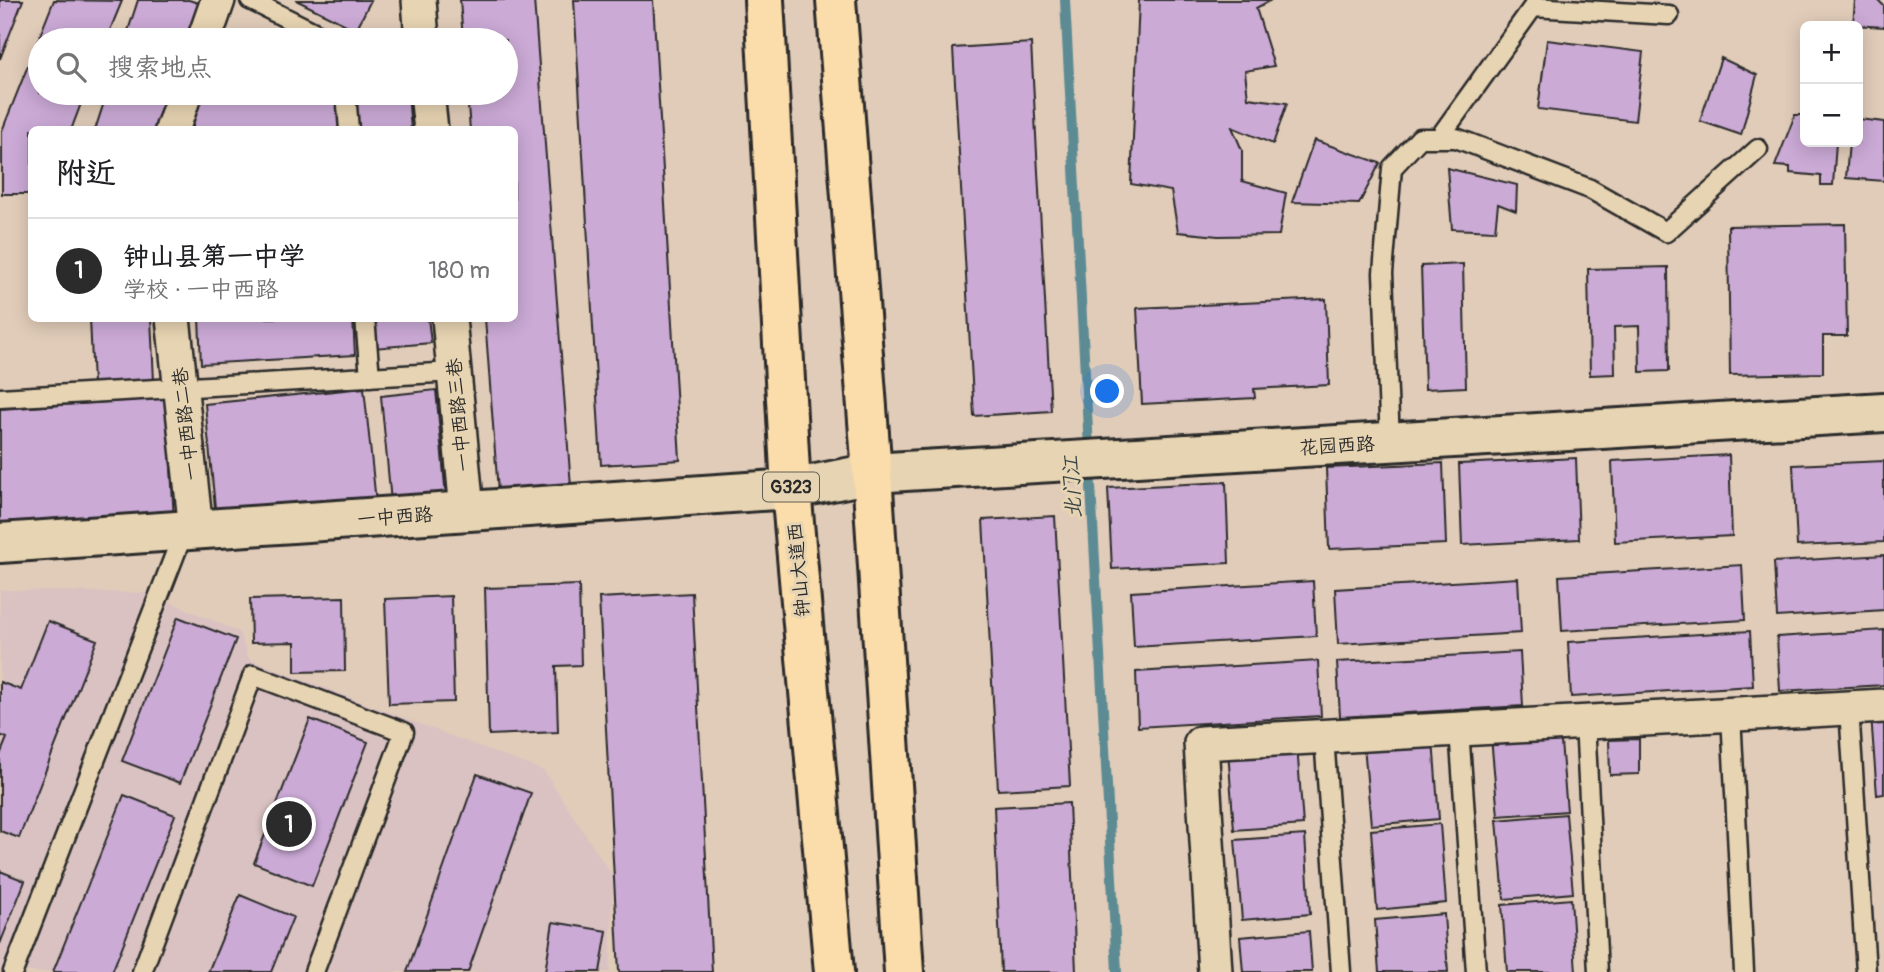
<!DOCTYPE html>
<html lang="zh">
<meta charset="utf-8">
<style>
:root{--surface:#fff;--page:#f6f6f6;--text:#202124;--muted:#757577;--line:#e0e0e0;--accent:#2b2b2b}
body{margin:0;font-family:Pangolin,"LXGW WenKai TC",sans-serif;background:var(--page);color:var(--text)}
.controls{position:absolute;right:21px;top:21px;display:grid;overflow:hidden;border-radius:10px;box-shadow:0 4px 18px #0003}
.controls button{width:63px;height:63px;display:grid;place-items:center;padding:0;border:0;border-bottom:2px solid var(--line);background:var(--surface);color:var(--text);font:35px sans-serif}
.you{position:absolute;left:1108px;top:392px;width:24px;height:24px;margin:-18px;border:5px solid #fff;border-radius:50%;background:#1a73e8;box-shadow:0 0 0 10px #1a73e833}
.badge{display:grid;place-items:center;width:46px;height:46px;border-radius:50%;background:var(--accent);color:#fff;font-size:23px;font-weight:700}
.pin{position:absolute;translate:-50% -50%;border:4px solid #fff;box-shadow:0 2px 7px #0006}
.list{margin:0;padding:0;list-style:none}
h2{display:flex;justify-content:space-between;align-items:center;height:91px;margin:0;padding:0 28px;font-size:30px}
h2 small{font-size:23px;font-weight:400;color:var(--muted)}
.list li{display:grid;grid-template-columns:46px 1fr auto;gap:21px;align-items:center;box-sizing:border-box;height:105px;padding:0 28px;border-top:2px solid var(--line)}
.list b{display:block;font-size:26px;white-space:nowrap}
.list p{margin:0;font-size:23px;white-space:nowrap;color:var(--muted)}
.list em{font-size:23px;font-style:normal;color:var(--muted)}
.icon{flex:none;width:38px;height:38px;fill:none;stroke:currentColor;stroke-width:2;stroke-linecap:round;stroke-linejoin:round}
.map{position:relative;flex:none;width:1884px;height:972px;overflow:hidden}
.search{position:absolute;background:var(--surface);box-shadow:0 4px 18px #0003;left:28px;top:28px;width:490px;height:77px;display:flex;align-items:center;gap:18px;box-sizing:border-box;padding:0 24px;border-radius:38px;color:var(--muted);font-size:26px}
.panel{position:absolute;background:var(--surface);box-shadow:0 4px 18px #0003;left:28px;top:126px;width:490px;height:196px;border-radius:10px}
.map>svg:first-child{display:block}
.built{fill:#dac2c2}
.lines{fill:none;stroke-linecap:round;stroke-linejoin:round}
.stream{stroke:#5c8b93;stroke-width:10}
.building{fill:#cbaad6;stroke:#2b2b2b;stroke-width:2}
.lane-casing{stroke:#2b2b2b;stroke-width:23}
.street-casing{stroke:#2b2b2b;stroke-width:38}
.secondary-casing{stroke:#2b2b2b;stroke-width:44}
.highway-casing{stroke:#2b2b2b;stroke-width:44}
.lane{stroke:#e7d4b2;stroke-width:18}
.street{stroke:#e7d4b2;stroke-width:33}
.secondary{stroke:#e7d4b2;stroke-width:38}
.highway{stroke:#fbdcab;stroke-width:38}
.labels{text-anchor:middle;stroke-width:6;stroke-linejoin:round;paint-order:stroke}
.shield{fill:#e7d4b2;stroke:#635e54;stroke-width:2}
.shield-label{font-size:18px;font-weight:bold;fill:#2b2b2b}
.street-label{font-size:19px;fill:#2b2b2b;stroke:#e7d4b2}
.water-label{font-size:21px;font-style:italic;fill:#374345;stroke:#e7d4b2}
</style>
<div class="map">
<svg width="1884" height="972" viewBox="0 0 1884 972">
<rect width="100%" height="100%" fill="#e1ccb9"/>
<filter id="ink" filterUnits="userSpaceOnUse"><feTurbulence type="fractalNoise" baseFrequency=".0143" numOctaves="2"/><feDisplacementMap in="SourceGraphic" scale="14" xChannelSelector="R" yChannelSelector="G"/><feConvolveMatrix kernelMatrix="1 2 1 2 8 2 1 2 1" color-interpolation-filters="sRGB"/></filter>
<g filter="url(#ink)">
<!-- built -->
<path class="built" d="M 0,590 L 150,593 L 239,632 L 249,659 L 544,771 L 613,877 L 610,972 L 0,972 Z"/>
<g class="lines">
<!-- stream -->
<path class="stream" d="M 1065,0 L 1117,972"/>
</g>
<!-- building -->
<path class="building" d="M 0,0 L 23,0 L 0,59 Z
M 54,0 L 122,1 L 106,40 L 40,40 L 40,93 L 85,93 L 71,130 L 32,130 L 32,194 L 2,194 L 2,131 Z
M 138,0 L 189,0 L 201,4 L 189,40 L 125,40 Z
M 296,0 L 371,0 L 356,30 Z
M 460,0 L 534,0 L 571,486 L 498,492 L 485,318 L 514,318 L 514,130 L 470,130 L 467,93 L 506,93 L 506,40 L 463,40 Z
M 574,0 L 653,0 L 680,460 L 601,465 Z
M 1139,0 L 1271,0 L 1256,8 L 1274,66 L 1245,71 L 1248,98 L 1287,103 L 1273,144 L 1232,127 L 1242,150 L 1242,181 L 1286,193 L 1279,235 L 1218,236 L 1178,232 L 1171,191 L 1131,184 Z
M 1855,0 L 1878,0 L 1884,6 L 1884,27 L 1853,25 Z
M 1547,40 L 1643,52 L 1635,121 L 1538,109 Z
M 1031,43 L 1051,411 L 974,416 L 953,48 Z
M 1721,58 L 1757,75 L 1741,135 L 1700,121 Z
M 107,93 L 171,93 L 159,130 L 95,130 Z
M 292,93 L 340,93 L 342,130 L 193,130 L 192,100 Z
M 350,93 L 408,93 L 411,130 L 354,130 Z
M 1795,115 L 1805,115 L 1805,142 L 1836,142 L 1833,185 L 1821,185 L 1821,176 L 1790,173 L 1790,167 L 1775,166 Z
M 1858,119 L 1884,122 L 1884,181 L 1846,178 L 1849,142 L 1858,142 Z
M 1314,140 L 1380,163 L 1359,204 L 1292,202 Z
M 1447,168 L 1517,185 L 1516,211 L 1498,204 L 1495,231 L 1452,229 Z
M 1845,224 L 1847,336 L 1823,336 L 1823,373 L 1730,375 L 1728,226 Z
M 1463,264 L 1466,387 L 1425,389 L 1421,266 Z
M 1668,267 L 1669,371 L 1640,372 L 1639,326 L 1614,327 L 1615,374 L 1590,375 L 1588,269 Z
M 1326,299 L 1329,385 L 1254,389 L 1255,398 L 1142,404 L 1137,308 Z
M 90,318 L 151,318 L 154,381 L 93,384 Z
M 199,318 L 353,318 L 355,355 L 201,364 Z
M 372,318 L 428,318 L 431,343 L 374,348 Z
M 364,388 L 376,502 L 216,518 L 205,404 Z
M 436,390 L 446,497 L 391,502 L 381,396 Z
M 167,398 L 174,520 L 0,531 L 0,409 Z
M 1729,455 L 1732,536 L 1615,542 L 1612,461 Z
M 1576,458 L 1579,539 L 1462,545 L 1459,464 Z
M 1884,461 L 1884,542 L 1797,546 L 1793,465 Z
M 1443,463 L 1446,544 L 1329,549 L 1326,468 Z
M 1226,482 L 1229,563 L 1112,569 L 1108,488 Z
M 1055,516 L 1070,786 L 998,790 L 983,520 Z
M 1884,555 L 1884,610 L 1777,617 L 1774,562 Z
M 1742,565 L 1745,620 L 1562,631 L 1559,576 Z
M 1518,578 L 1521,633 L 1338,644 L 1335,589 Z
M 1313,581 L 1316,636 L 1134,647 L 1131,592 Z
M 579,585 L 581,665 L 556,666 L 558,732 L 489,735 L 485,588 Z
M 692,593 L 712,972 L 619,972 L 599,598 Z
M 451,596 L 454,702 L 389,704 L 385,599 Z
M 344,597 L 345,671 L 295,672 L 295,642 L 251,643 L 250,599 Z
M 178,617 L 236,639 L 180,783 L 122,761 Z
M 48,621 L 97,640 L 19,838 L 0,831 L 0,755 L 7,738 L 0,735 L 0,682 L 21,690 Z
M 1884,630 L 1884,685 L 1780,691 L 1777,637 Z
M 1750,631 L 1753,686 L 1571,697 L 1568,642 Z
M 1520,652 L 1523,706 L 1340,717 L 1337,662 Z
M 1318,661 L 1321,716 L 1138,727 L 1136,672 Z
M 1884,714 L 1884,794 L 1877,795 L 1871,715 Z
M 310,719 L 368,742 L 312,886 L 254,863 Z
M 1560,731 L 1567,811 L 1498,816 L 1491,737 Z
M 1639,739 L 1639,774 L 1610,775 L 1609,740 Z
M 1433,740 L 1439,819 L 1371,825 L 1364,745 Z
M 1297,745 L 1303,825 L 1234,830 L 1228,751 Z
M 477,774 L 531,793 L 468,972 L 407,972 Z
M 124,795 L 175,815 L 112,972 L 53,972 Z
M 1069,803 L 1076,972 L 1001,972 L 994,807 Z
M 1566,814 L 1573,893 L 1504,899 L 1497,820 Z
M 1440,824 L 1446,903 L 1377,910 L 1371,830 Z
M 1305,835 L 1310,914 L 1242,920 L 1235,840 Z
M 0,871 L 25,881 L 0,944 Z
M 240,895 L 293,917 L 271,972 L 208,972 Z
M 1571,899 L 1576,972 L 1507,972 L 1502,905 Z
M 1444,914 L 1448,972 L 1379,972 L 1375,920 Z
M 553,922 L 607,931 L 600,972 L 545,972 Z
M 1309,931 L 1312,972 L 1243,972 L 1240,937 Z"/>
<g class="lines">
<!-- lane casing -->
<g class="lane-casing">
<path id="lane" d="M 250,0 L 330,40
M 346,93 L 349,130
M 1439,138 L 1533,7 L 1669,15
M 365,318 L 370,377
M 0,398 L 454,372
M 1390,442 L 1383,273 L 1392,168 L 1420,138 L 1456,138 L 1590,189 L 1666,232 L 1758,149
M 1849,708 L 1866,972
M 1731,714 L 1744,972
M 1585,722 L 1598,972
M 1459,729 L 1476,972
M 1324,737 L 1341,972
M 13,972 L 184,531
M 142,972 L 253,675 L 404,732 L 314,972"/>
</g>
<!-- street casing -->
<g class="street-casing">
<path id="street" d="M 419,0 L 422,40
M 204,40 L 218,0
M 427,93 L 431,130
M 172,130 L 185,93
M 173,318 L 196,530
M 449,318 L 467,511
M 1215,972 L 1201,743 L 1884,706"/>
</g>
<!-- secondary casing -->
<g class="secondary-casing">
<path id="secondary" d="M 0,543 L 791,489 L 872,473 L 1884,412"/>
</g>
<!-- highway casing -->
<g class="highway-casing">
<path id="highway" d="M 764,0 L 791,489 L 834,972
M 836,0 L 872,473 L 904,972"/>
</g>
<!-- lane -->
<use href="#lane" class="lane"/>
<!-- street -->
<use href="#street" class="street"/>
<!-- secondary -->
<use href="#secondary" class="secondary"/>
<!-- highway -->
<use href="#highway" class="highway"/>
</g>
</g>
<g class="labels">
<!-- shield labels -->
<rect class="shield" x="763" y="472.5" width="56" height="29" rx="5"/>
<g class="shield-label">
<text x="791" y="493">G323</text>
</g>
<!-- street labels -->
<g class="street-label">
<text transform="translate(458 415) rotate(-95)" y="7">一中西路三巷</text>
<text transform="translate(185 424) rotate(-96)" y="7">一中西路二巷</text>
<text transform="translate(1337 445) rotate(-3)" y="7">花园西路</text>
<text transform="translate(395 516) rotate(-4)" y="7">一中西路</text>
<text transform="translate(798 570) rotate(-95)" y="7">钟山大道西</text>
</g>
<!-- water labels -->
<g class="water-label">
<text transform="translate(1072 487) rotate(-93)" y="7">北门江</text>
</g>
</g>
</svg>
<div class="controls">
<button>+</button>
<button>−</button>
</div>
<div class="you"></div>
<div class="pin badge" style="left:289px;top:824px">1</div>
<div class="search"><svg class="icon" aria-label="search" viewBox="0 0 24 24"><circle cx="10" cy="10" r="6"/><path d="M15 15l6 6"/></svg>搜索地点</div>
<section class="panel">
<h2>附近<small></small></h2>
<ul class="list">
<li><span class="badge">1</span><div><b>钟山县第一中学</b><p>学校 · 一中西路</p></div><em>180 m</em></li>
</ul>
</section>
</div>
